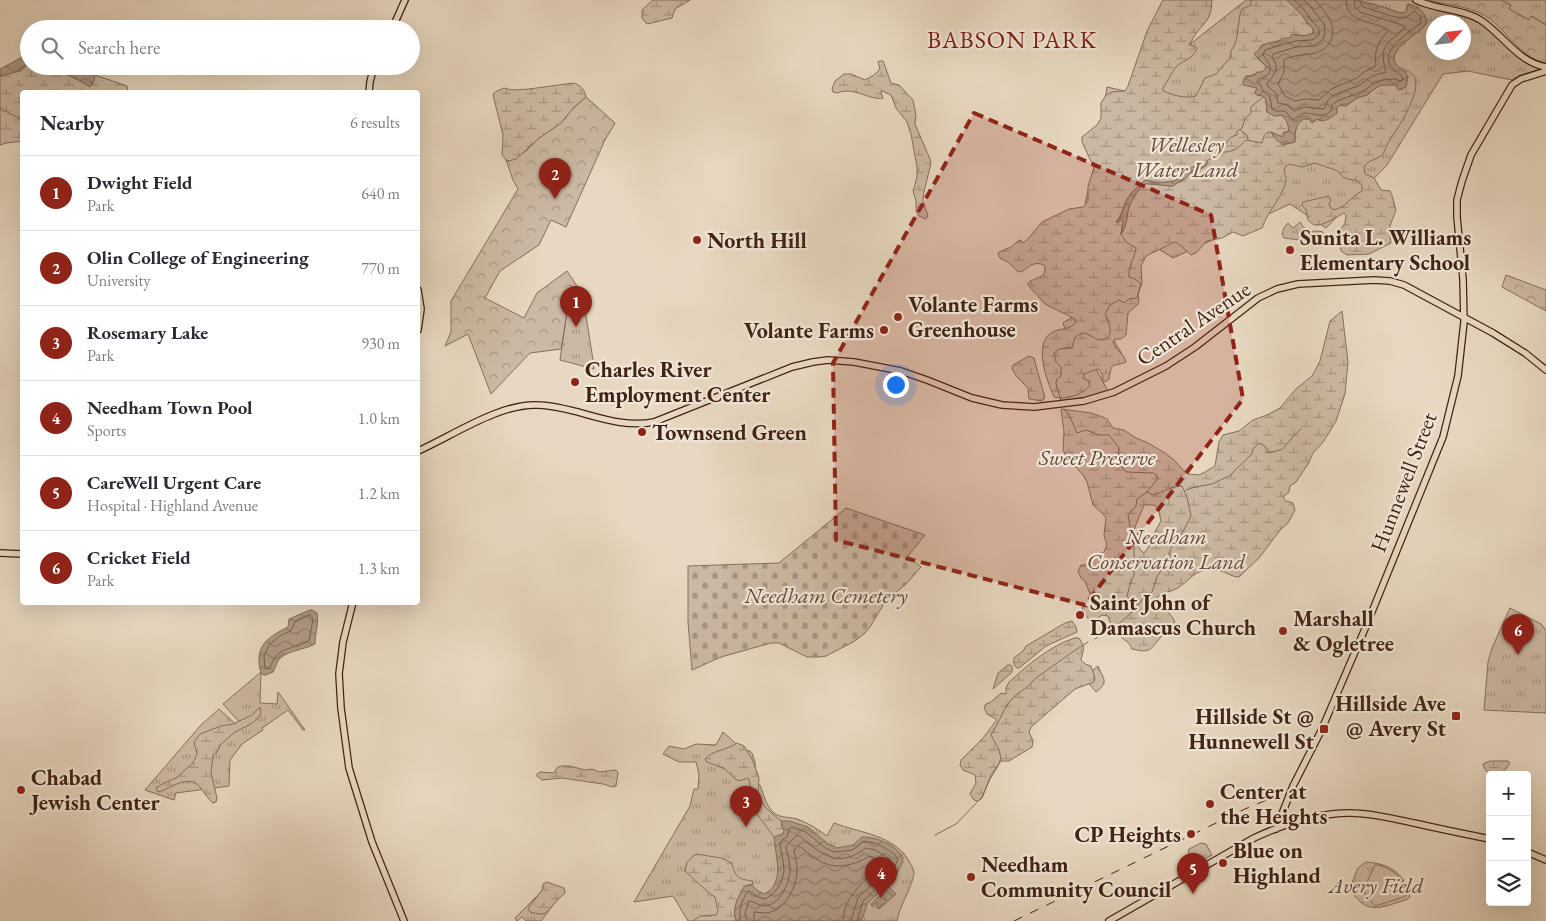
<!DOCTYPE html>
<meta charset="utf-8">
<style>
:root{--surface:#fff;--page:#f2f2f3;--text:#2b2b33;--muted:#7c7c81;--line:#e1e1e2;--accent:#8f2418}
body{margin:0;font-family:"EB Garamond",serif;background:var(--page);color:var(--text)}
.controls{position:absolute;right:15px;bottom:15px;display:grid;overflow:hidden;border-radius:5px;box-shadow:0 5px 20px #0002}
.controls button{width:45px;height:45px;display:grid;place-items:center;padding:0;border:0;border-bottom:1px solid var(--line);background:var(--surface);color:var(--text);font:25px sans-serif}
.compass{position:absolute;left:1426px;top:15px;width:45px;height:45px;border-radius:50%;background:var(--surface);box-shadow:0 5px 20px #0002;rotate:63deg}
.you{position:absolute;left:895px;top:384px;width:18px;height:18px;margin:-12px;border:4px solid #fff;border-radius:50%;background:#1a73e8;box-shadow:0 0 0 8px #1a73e833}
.badge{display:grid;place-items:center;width:32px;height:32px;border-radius:50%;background:var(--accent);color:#fff;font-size:16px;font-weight:700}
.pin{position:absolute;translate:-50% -41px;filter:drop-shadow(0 1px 2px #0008)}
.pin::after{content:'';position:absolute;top:26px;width:18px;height:15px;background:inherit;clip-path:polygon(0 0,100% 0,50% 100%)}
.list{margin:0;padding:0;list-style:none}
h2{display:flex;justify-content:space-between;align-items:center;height:65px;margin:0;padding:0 20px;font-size:21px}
h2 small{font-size:16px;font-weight:400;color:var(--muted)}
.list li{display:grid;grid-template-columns:32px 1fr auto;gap:15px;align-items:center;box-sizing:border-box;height:75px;padding:0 20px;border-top:1px solid var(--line)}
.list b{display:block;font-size:19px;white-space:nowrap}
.list p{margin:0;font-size:16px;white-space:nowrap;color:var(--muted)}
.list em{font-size:16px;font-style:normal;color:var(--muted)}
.icon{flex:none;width:28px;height:28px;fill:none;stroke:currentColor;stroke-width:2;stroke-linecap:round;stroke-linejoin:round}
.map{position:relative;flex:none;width:1546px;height:921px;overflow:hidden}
.search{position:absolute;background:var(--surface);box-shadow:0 5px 20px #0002;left:20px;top:20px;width:400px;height:55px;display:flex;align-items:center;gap:12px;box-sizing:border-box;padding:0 18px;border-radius:28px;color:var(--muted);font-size:19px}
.panel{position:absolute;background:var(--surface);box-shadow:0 5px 20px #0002;left:20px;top:90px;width:400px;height:515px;border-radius:5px}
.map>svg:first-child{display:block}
.grass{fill:url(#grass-tufts);stroke:#866e5d;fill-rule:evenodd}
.forest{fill:url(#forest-crowns);stroke:#866e5d}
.wetland{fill:url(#wetland-marsh);stroke:#866e5d;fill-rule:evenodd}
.cemetery{fill:url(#cemetery-stones);stroke:#866e5d}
.pitch{fill:#ccb9a4;stroke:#866e5d}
.water{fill:url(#water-waves);stroke:#836a5a}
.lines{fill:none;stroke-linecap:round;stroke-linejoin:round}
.shore{stroke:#785e4e;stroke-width:1}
.stream{stroke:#836a5a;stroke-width:1}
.major-casing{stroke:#412316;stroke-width:8}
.major{stroke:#e8d8c1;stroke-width:5.5}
.rail{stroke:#412316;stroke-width:1;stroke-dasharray:9 9;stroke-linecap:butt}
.marked{fill:#8f2418;fill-opacity:0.2;stroke:#8f2418;stroke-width:4;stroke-dasharray:10 6;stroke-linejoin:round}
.poi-dot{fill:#8f2418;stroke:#f0e6d7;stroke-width:2}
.labels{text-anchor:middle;stroke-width:4.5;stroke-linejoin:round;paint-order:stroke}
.park-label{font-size:22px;font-style:italic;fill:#64483a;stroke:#f0e6d7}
.poi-label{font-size:22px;font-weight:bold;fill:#412316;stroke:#f0e6d7;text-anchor:start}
.street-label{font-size:22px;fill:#412316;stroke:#f0e6d7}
.neighbourhood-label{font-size:24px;letter-spacing:1px;fill:#7a1f14;stroke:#f0e6d7}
</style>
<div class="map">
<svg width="1546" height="921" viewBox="0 0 1546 921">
<defs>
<pattern id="grass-tufts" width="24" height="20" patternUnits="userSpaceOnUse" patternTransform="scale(1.25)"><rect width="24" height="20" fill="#ccb9a4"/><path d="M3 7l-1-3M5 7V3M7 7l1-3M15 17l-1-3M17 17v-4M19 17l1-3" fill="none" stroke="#a79685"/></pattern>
<pattern id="forest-crowns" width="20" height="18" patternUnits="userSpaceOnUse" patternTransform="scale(1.25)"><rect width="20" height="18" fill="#ccb9a4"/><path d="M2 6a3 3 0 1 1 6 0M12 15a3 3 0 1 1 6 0" fill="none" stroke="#a79685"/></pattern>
<pattern id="wetland-marsh" width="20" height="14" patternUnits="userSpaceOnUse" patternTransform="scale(1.25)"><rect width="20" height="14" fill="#ccb9a4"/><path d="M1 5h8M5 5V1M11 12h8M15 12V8" fill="none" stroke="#a79685"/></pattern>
<pattern id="cemetery-stones" width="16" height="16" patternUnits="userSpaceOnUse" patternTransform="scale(1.25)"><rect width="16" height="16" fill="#ccb9a4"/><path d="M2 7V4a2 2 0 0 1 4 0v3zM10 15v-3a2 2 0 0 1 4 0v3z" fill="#a79685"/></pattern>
<pattern id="water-waves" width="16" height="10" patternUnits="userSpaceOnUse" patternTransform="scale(1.25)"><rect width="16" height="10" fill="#af9a87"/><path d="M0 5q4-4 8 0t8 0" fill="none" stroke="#907d6d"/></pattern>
</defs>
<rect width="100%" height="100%" fill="#e8d8c1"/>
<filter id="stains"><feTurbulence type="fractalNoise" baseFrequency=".004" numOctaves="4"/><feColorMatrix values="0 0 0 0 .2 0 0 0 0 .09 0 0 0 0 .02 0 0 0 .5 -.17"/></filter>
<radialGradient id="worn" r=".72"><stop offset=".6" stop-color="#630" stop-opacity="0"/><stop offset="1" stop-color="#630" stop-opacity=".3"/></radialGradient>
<!-- grass -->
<path class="grass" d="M 1246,0 L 1287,0 L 1308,24 L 1277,139 L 1283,145 L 1403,70 C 1378,56 1413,36 1425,26 L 1427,22 L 1424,14 L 1408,4 L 1405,13 L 1401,13 L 1373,4 L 1354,0 L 1415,0 L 1476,17 L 1518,54 L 1543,69 L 1520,75 L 1512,80 L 1468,71 L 1443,74 L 1387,165 L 1326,228 L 1290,204 L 1173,258 L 1085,203 L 1095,163 L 1107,87 L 1129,92 ZM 1434,22 L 1464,22 L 1464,52 L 1434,52 Z
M 1501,0 L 1546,0 L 1546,25 L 1532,16 L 1529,20 L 1509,9 L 1511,5 Z
M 1300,222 C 1309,236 1311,229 1323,232 L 1323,239 L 1308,241 L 1284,238 L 1282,234 L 1284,228 L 1288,223 L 1293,228 Z
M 584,303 L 593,360 L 594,369 L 560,360 L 568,305 Z
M 1081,311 L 1109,332 L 1123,356 L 1096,369 L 1108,391 L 1086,397 L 1061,402 L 1059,392 L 1072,348 L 1063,323 Z
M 1510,608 L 1541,624 L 1546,630 L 1546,713 L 1484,710 L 1488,662 L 1492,648 Z
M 1098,666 C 1104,680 1109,682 1096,692 L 1084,678 Z
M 261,672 L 260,703 L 277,704 L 278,692 L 305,730 L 303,730 L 288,710 L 262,728 L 263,730 L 242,744 L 230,760 L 229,786 L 176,793 L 174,800 L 145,790 L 201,725 L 219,709 L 239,727 L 242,725 L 223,704 Z
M 723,732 L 743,750 L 750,751 L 752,753 L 755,762 L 756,785 L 760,785 C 764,795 766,806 774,813 C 780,818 790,817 797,819 C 808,823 818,829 827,836 L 834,823 C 860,833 896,835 910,863 C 913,868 915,872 913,878 C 909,893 900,905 897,921 L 688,921 L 673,896 L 634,902 L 690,806 L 694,789 L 698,789 L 699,774 L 696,762 L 679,762 L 663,754 L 669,746 L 684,749 L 696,744 L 716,745 Z
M 1201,843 L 1206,844 L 1212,855 L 1195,865 L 1188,851 L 1189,849 Z
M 1366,862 C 1390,864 1404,872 1410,897 L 1406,900 C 1393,903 1379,911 1367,906 C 1360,903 1354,895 1349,890 L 1358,868 Z
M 545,888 L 559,897 L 541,921 L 526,921 L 522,917 L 517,921 L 515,918 Z"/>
<!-- forest -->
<path class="forest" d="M 1429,0 L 1501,0 L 1511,5 L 1509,9 L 1529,20 L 1531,16 L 1546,25 L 1546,63 C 1517,57 1506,27 1482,14 C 1466,6 1446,5 1429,0 Z
M 586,97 L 615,123 L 605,140 L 566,227 L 551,220 L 539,245 L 500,271 L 485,298 L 524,318 L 537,293 L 567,271 L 579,289 L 584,303 L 568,306 L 561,349 L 530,353 L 491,394 L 468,334 L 445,346 L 451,332 L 451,301 L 518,189 L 513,180 L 506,160 L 525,152 L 538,139 L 565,119 L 570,111 Z
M 1506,275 L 1546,290 L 1546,311 L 1502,287 Z"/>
<!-- wetland -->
<path class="wetland" d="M 653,0 L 690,0 L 675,9 L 672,18 L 647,24 L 642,18 L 642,10 Z
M 1163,0 L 1212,0 C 1211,18 1208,19 1197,32 C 1194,36 1192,41 1189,45 L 1194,46 L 1197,48 C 1194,59 1183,60 1176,67 C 1171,73 1168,81 1163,88 L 1163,91 C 1173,95 1185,99 1196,96 L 1205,78 L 1216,74 L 1230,58 L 1231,51 L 1235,44 L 1237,36 L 1240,14 L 1242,9 L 1251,5 L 1251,0 L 1287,0 L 1301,13 L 1308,24 L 1313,28 L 1313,33 L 1306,36 L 1294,34 L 1290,38 L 1262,45 L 1258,51 L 1258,59 L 1267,67 L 1262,72 C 1256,72 1254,76 1246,76 L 1243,82 L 1244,85 L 1257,88 L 1255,93 L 1258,96 L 1261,95 L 1266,99 L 1267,112 L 1277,116 L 1281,115 C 1286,117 1290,127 1288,132 L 1284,132 L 1283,137 L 1272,133 L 1273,136 L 1283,145 L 1295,142 C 1295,129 1297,112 1314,122 L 1317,119 L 1321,121 L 1337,111 L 1336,108 L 1340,105 L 1346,106 L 1357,98 L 1367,95 L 1377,87 L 1382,85 L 1395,84 L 1401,90 C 1407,87 1407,83 1408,77 L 1403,70 C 1436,75 1396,130 1388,143 C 1386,146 1385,151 1383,154 C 1378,160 1368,159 1364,167 L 1365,174 L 1374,178 L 1381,190 L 1390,191 C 1393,196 1394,204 1396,210 C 1390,227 1388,225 1391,243 L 1369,254 L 1347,255 L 1341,251 L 1338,234 L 1345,223 L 1346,215 L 1344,213 C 1338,216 1321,227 1315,225 C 1313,225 1309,221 1308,220 L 1306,210 L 1302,205 L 1303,202 L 1329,196 L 1331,200 L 1329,204 L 1330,207 L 1334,210 C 1346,207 1351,197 1362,191 L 1362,185 L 1356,180 L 1348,179 L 1343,177 L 1338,171 L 1315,163 L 1302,167 L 1290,164 L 1286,166 L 1284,170 C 1284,174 1287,178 1286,181 C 1282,198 1268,211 1262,228 L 1243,236 L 1233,232 L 1222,238 L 1207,241 L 1196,253 L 1191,255 L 1179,244 L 1175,242 L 1148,255 L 1145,258 L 1141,266 L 1142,283 L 1138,294 L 1139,302 L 1138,304 L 1128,313 L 1126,335 L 1121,339 L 1118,339 L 1114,340 L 1113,343 C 1116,350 1125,355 1126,362 C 1112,368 1112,360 1109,379 L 1107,381 L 1103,382 L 1102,374 L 1098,369 L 1084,374 L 1083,378 L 1089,381 L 1090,385 C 1083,395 1065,400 1054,397 C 1047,381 1031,340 1055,331 C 1063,328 1071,329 1076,322 L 1075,319 L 1045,304 L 1028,285 L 1028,283 C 1034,277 1049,278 1044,265 C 1032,260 1029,269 1020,272 L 1017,271 L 1008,262 L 1000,258 L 998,254 L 999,252 L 1011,247 L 1018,241 L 1021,240 L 1023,243 L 1026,241 L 1042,222 L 1069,209 L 1083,207 L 1088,201 L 1088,186 L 1094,168 L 1082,142 L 1082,137 L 1097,125 L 1101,118 L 1101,103 L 1106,95 L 1112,92 L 1125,91 L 1128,86 L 1147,31 ZM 1194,162 L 1198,163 L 1202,166 L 1204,164 L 1205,166 L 1199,170 L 1191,172 L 1181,182 L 1177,182 L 1173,186 C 1169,186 1146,183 1145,184 C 1140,185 1130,202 1129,207 C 1126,216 1127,226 1121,234 L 1123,222 L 1121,220 L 1116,222 C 1121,216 1122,211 1125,204 C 1128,196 1139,184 1146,180 L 1158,183 L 1175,181 L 1183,176 L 1189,169 L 1196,166 Z
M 879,61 L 883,61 L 891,83 L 899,85 L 913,100 L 916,115 L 915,124 L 930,159 L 931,163 L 924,192 L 923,201 L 928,216 L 926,219 L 919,216 L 916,211 L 916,201 L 913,191 L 917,177 L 917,167 L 911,134 L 907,122 L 896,108 L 891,95 L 882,91 L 881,92 L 883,98 C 870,101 854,86 837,93 L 833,92 L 832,89 L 835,81 L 844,74 L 851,74 L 865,80 L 874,75 L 880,69 L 878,62 Z
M 29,63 L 29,66 C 47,66 58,69 74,78 C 81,81 84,84 92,85 L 95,75 L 127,86 L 128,91 L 22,92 L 22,141 L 6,143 L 0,145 L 0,76 L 20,71 Z
M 573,83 C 580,84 585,90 586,97 L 574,107 L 561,123 L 538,139 L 516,159 L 509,161 L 506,160 L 502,155 L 503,135 L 494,99 L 493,94 L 495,92 L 504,88 L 512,90 L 529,89 Z
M 1342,311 L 1348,362 L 1345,394 L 1336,421 L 1330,431 L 1323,442 L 1313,453 L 1308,464 L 1296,482 L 1290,486 L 1289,492 L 1283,497 L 1286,501 L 1293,503 L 1295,510 L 1288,523 L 1281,529 L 1259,558 L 1239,577 C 1231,577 1225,571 1217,570 C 1193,568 1193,579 1176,589 C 1170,592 1163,592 1158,596 L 1157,600 L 1173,618 L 1175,622 C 1170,627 1164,632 1160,638 C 1150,651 1149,653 1132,649 C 1128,641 1127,642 1121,637 C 1114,633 1110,623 1108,616 L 1102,615 L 1094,621 L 1090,621 L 1084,613 L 1082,607 L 1090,607 L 1094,604 L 1085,581 L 1081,578 L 1078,571 L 1081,565 L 1085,565 L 1094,556 L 1104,552 L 1107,545 L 1104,535 L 1106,518 L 1103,514 L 1093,505 L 1087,482 L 1083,475 L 1066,456 L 1063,450 L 1064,432 L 1061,409 L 1091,413 L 1103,417 L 1107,419 L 1113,428 L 1124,430 L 1136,438 L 1148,443 L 1165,453 L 1174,460 L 1183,470 L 1189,474 L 1199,475 L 1205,472 L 1215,466 L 1219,442 L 1223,435 L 1239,431 L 1253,420 L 1267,415 L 1280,408 L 1296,389 L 1312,376 L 1320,361 L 1330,321 ZM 1144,505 L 1154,505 L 1158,508 L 1161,521 L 1152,537 L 1152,542 L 1144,553 L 1140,549 L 1135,541 L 1133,532 Z
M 1029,356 L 1034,358 L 1045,398 L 1042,401 L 1029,399 L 1028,388 L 1017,377 L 1012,369 L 1013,365 Z
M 1072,621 L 1076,627 L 1077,632 L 1046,646 L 1019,668 C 1014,668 1013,662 1014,658 L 1023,651 L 1026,646 L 1065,623 Z
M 1074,638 L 1079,638 C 1086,648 1083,650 1081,660 L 1085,664 L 1091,666 L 1095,678 L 1094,682 L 1075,689 L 1031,727 L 1029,732 L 1033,741 L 1032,747 L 1009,761 L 1001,761 L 991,775 L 982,798 L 978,801 L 974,800 L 970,794 L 976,783 L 975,775 L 963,770 L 960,765 L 961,760 L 983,738 L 996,721 L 996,719 L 987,714 L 984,707 L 986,704 L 991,702 L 1001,693 L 1006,694 L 1006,688 L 1009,682 C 1029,664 1049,647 1074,638 Z
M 1008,665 L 1011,665 C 1013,668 1013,670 1011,673 L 993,689 L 998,673 Z
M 260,707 L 261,714 L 259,717 L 251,724 L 235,732 L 221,744 L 217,752 L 213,755 L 211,773 L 217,798 L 216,802 L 213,803 C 207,798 204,792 200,787 C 187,773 171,789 158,792 L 156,788 L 164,783 L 176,778 L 193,763 L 197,754 L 194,742 L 200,734 L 221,726 L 233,724 L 252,715 Z
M 737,743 L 744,746 L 752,759 L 759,778 L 758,792 L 759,797 L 766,808 L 781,821 L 785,831 L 783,834 L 774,837 L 757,814 L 753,803 L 749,779 L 748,778 L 739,781 L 735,779 L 725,769 L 707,762 L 705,759 C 713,750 727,750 737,743 Z
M 1490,761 L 1508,761 L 1510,763 C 1508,766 1506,770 1502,772 C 1494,777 1484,773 1483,764 Z
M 561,766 L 570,766 L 585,770 L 592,769 L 600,772 L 616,770 L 618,773 L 616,786 L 613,787 L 603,784 L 562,778 L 542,780 L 537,776 L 537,774 L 540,772 L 554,773 L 557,768 Z
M 696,854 L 721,858 L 732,863 C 735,877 738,879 752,881 L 753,884 L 745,886 C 738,898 732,908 736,921 L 693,921 L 700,916 L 716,915 L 718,911 L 715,897 L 708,892 L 685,871 L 687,862 Z
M 547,882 L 564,888 L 565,893 C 562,896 558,899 556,902 C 546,912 547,917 530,912 L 528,909 L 529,907 L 542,890 L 543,884 Z"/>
<!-- cemetery -->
<path class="cemetery" d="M 846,508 L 925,535 L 908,556 L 921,567 L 907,583 L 885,602 L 870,627 L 864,634 L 853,642 L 826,656 L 820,657 L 807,657 L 779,643 L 771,643 L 721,657 L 692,670 L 688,622 L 688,566 L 779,563 Z"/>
<!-- pitch -->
<path class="pitch" d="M 1375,865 C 1381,864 1397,873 1401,878 C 1404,883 1406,889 1407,895 L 1401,898 L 1375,906 L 1365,894 L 1365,886 Z"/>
<!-- water -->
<path class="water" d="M 1287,0 L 1354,0 L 1373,4 L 1401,13 C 1407,13 1407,9 1408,4 C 1419,6 1427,13 1426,24 C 1419,34 1387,50 1395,63 C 1398,68 1404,70 1407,74 L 1406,87 L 1398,90 L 1396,85 L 1382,85 L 1377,87 L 1367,95 L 1357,98 L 1345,106 L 1340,105 L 1337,108 L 1337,113 C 1330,118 1326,123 1317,119 L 1312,123 L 1308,118 C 1296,120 1294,132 1295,142 C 1283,145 1277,144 1271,132 L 1283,137 L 1283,133 L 1288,132 C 1290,127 1286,119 1282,115 L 1274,116 L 1267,112 L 1266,99 L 1261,95 L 1258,96 L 1255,93 L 1257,88 L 1244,85 L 1243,82 L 1245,77 L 1253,76 L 1258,72 L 1262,72 L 1267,67 L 1254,54 L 1259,50 L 1260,47 L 1268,43 L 1278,42 L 1284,38 L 1290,38 L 1292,34 C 1299,36 1309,37 1314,32 C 1313,27 1310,26 1307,22 C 1301,13 1294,8 1287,0 Z
M 26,55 L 29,55 L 29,63 L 20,71 L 0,76 L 0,69 Z
M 46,66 L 81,66 L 95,74 L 94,80 L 90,87 L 75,78 Z
M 1194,162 L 1198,163 L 1202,165 L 1204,164 L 1207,165 L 1199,170 L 1191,172 C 1185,182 1180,180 1173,186 C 1169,186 1146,183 1145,184 C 1139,186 1129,205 1128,211 C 1127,219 1126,228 1121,234 L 1123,222 L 1121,220 L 1117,223 L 1116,222 C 1122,217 1122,211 1125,204 C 1128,195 1138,185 1146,180 L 1158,183 L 1175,181 L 1183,176 L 1189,169 L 1196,166 Z
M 310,610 L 312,610 L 317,613 C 319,623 315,634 315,644 C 304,650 284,651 278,661 C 276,664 275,669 273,672 L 266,675 L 263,675 C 259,670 259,665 259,659 C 259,642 274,634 288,627 L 289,619 Z
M 781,821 L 789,821 L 808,827 L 828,844 L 837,848 L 853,845 L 862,837 C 876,837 901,845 903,862 L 899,869 L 896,876 L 867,904 L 863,917 L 860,921 L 736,921 C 732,909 737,897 745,886 L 752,885 L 758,891 L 764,894 C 786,884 775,855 774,837 L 783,834 L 784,831 Z
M 889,887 L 896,894 L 888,901 L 884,898 L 887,902 L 879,909 L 876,906 L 878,903 L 877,902 L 872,906 L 871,904 Z"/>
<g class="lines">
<!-- shore -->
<path class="shore" d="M 1294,0 C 1302,6 1306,12 1311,20 C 1316,26 1320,26 1319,35 L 1312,40 L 1295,41 L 1265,50 L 1263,55 C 1268,62 1276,71 1264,77 C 1256,81 1262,75 1257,81 L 1261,86 L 1263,91 L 1270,97 L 1272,109 L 1276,111 L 1285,111 L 1293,120 L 1304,113 C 1314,113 1323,119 1331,111 L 1332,105 L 1337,101 L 1364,91 L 1375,82 L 1384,80 L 1395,79 L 1400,81 L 1403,80 L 1402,76 C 1398,73 1393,70 1390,65 C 1381,48 1410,32 1421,23 L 1420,16 L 1414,11 L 1406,18 C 1395,19 1375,10 1363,7 L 1361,4 L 1360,0
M 1304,0 L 1310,6 L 1324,24 L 1325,32 L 1324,38 L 1314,46 L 1296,47 L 1273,54 L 1272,57 C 1280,67 1275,75 1267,83 L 1268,87 L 1276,93 L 1278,103 L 1287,105 L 1294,111 L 1304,107 L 1324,109 L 1328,100 L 1334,95 L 1360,85 L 1372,76 L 1386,72 C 1379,46 1385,45 1404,29 L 1405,26 L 1360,12 L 1355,7 L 1354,0
M 1315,0 C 1320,6 1329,16 1331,23 C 1337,36 1328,50 1315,53 C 1304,56 1294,54 1284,60 L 1284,72 L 1278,84 L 1285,96 L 1295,101 L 1305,99 L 1319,100 L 1331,89 L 1357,78 L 1364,72 L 1376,66 C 1375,57 1375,49 1380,41 C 1383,37 1386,34 1388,30 C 1372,19 1347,25 1346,0
M 310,615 L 313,619 L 309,641 C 291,650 277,646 270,668 L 265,669 L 264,656 L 269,645 L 281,635 L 291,631 L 295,622 Z
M 740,921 C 739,910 741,901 748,891 L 750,891 L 756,896 L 764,899 C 775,896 783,882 784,870 C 784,861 780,851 780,842 L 787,837 L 789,829 L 792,827 L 806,832 L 825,848 L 834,852 L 852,850 L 857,847 L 862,842 L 869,842 L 878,844 L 894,854 L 898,860 L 894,867 L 893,873 L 863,901 L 857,921
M 747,921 L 745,913 L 749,901 C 754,901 759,906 764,906 C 779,906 790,883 790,870 C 790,862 787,854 786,846 L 797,835 C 803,837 804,841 809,844 C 831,860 842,865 866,848 L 875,850 L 890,859 L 887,870 L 858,898 L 851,921
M 754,921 L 754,912 C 758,912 762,913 766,913 C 785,911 797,887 797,870 C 797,863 795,856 794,850 L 799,846 C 816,858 824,869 847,865 C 856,863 862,861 869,856 L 873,857 L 880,862 L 879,867 C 863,883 844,896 843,921"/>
<!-- stream -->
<path class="stream" d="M 0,108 L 22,120
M 1241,130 L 1243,133 L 1247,135 L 1248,139
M 1221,152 C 1233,153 1238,148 1246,140 L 1262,143 C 1264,138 1263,132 1271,132
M 1207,164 L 1207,161 C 1212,158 1217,155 1221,152 C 1227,146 1226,137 1237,135 L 1237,131 L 1242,128 L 1245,119 L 1251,113 L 1251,107 L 1263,97
M 1061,401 L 1056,383 L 1057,379 L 1061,376 L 1061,367 L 1056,362 L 1054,353 L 1059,349 L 1072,348 L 1075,337 L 1082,333 C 1089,333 1093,339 1101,340 C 1116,340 1109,321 1105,314 L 1110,305 L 1119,300 L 1124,303 L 1129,299 L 1137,298 L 1141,284 L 1135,279 L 1129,277 C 1128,265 1135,258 1136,248 L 1126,242 L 1121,234
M 1064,409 L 1070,417 L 1077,433 L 1086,430 L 1099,435 L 1109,435 L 1119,448 L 1118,462 L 1126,472 L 1154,473 L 1157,476 L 1158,478 L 1147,492 L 1137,499 L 1136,506 L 1128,515 L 1130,526 L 1129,535 L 1134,548 L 1134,575 L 1131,581 L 1127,596 L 1132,603 L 1138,604 L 1138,606 L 1119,624 L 1095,639
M 1186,490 L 1195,487 L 1212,484 L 1231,475 L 1235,470 L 1252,454 L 1253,449 L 1259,443 L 1265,446 L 1268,453 C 1272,451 1277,451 1281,450 C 1284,449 1294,434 1301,429
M 1139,604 L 1146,595 L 1152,592 L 1157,577 L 1170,556 L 1170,549 L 1179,539 L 1191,516 L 1187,497 L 1182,486 C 1171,486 1164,492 1153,495 L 1147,492
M 935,835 L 956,824 L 982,797 L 990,779 L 998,766 L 1001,758 L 999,750 L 991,735 C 998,725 1001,714 1008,704 C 1014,695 1020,693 1028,686 C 1031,684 1033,680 1036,678 C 1053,666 1070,653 1088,642
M 901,855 L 904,853"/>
<!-- major casing -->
<g class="major-casing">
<path id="major" d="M 1416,0 C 1436,10 1465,9 1482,21 C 1504,36 1518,62 1546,67
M 392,29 L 405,0
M 369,92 L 370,82 L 374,66
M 418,290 L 421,309 L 418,330
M 418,451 C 452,436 500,403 538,405 C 577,406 614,430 654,422 L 792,367 L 813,362 L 828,360 L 854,362 L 901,371 L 927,380 L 972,398 L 1002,405 L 1034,407 L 1084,401 L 1114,392 L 1166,366 L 1195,347 L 1258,298 L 1277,289 L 1298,284 L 1374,280 L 1390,281 L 1404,285 L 1493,333 L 1525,353 L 1546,370
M 0,553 L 22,554
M 353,602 L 343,642 L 339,674 L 341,708 L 349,768 L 372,842 L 404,921
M 1276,829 L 1293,786 L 1321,731 L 1367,624 L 1443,437 L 1458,376 L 1464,322 L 1463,279 L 1457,217 L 1457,200 L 1462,181 L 1471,155 L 1512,85 L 1521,79 L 1546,71
M 1527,852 L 1546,860
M 1109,921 L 1254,838 C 1284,824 1317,813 1350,813 C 1372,813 1394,819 1414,823 C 1440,829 1465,834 1490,839"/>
</g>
<!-- major -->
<use href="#major" class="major"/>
<!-- rail -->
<path class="rail" d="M 1014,921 L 1245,809 L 1286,792"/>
</g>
<!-- marked area -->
<path class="marked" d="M 974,113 L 1211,215 L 1243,399 L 1085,605 L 836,540 L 833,363 Z"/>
<!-- markers -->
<g class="poi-dot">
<circle cx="697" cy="240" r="5"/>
<circle cx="1290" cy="250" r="5"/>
<circle cx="898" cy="317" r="5"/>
<circle cx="884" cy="330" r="5"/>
<circle cx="575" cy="382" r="5"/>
<circle cx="642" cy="432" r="5"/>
<circle cx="1080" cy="615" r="5"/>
<circle cx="1283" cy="631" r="5"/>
<rect x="1451" y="711" width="10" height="10" rx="2.5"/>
<rect x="1319" y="724" width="10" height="10" rx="2.5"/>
<circle cx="21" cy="790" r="5"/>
<circle cx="1210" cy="804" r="5"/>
<circle cx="1191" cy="834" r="5"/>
<circle cx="1223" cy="863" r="5"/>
<circle cx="971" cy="877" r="5"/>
</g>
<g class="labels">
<!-- park labels -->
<g class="park-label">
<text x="1186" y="152">Wellesley<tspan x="1186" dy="25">Water Land</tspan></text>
<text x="1097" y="465">Sweet Preserve</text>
<text x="1166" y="544">Needham<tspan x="1166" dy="25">Conservation Land</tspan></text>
<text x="826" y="603">Needham Cemetery</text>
<text x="1376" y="893">Avery Field</text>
</g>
<!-- poi labels -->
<g class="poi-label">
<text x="1300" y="245">Sunita L. Williams<tspan x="1300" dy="25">Elementary School</tspan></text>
<text x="707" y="248">North Hill</text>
<text x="908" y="312">Volante Farms<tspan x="908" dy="25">Greenhouse</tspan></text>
<text x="874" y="338" text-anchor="end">Volante Farms</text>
<text x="585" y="377">Charles River<tspan x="585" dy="25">Employment Center</tspan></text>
<text x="652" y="440">Townsend Green</text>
<text x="1090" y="610">Saint John of<tspan x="1090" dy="25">Damascus Church</tspan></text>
<text x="1293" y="626">Marshall<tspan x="1293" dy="25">&amp; Ogletree</tspan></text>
<text x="1446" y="711" text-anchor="end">Hillside Ave<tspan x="1446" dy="25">@ Avery St</tspan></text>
<text x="1314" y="724" text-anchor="end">Hillside St @<tspan x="1314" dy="25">Hunnewell St</tspan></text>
<text x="31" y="785">Chabad<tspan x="31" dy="25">Jewish Center</tspan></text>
<text x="1220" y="799">Center at<tspan x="1220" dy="25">the Heights</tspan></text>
<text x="1181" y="842" text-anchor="end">CP Heights</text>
<text x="1233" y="858">Blue on<tspan x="1233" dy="25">Highland</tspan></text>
<text x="981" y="872">Needham<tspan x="981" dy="25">Community Council</tspan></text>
</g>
<!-- street labels -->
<g class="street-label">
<text transform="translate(1193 323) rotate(-34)" y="8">Central Avenue</text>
<text transform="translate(1403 482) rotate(-69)" y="8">Hunnewell Street</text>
</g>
<!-- neighbourhood labels -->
<g class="neighbourhood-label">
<text x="1012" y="48">BABSON PARK</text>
</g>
</g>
<rect width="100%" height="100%" filter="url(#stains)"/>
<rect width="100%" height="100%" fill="url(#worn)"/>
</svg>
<div class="controls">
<button>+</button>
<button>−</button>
<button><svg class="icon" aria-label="layers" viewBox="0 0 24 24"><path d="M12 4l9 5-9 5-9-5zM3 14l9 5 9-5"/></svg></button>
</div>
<svg class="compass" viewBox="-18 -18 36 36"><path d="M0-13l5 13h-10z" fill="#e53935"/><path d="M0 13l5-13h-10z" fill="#7c7c81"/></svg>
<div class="you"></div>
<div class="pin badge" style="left:576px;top:327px">1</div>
<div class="pin badge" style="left:555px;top:199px">2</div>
<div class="pin badge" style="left:746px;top:827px">3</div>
<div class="pin badge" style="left:881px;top:898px">4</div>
<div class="pin badge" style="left:1193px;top:894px">5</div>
<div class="pin badge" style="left:1518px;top:655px">6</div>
<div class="search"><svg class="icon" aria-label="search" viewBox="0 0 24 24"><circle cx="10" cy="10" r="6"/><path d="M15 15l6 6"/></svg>Search here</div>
<section class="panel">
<h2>Nearby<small>6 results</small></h2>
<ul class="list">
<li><span class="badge">1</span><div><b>Dwight Field</b><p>Park</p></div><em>640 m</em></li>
<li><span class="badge">2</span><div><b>Olin College of Engineering</b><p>University</p></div><em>770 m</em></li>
<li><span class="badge">3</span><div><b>Rosemary Lake</b><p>Park</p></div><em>930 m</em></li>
<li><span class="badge">4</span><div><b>Needham Town Pool</b><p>Sports</p></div><em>1.0 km</em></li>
<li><span class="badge">5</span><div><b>CareWell Urgent Care</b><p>Hospital · Highland Avenue</p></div><em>1.2 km</em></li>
<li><span class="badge">6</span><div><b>Cricket Field</b><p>Park</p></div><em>1.3 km</em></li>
</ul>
</section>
</div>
